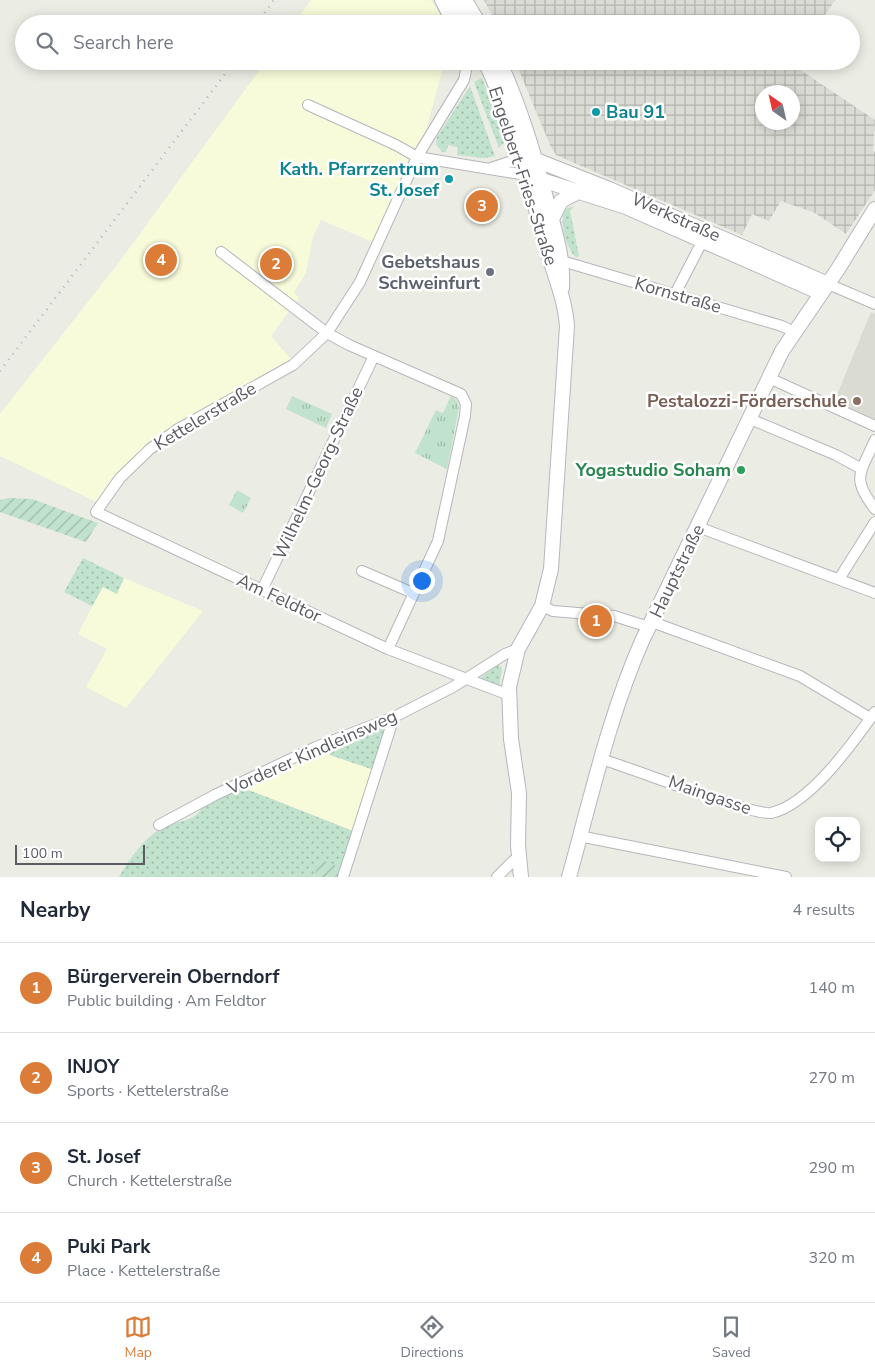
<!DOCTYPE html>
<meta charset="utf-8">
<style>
:root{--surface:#fff;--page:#f6f6f7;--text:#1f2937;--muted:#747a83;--line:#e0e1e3;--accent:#dc7c39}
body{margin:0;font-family:"Nunito Sans",sans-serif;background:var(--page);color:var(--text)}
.controls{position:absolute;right:15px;bottom:15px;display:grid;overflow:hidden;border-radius:10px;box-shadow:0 2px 12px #0003}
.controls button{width:45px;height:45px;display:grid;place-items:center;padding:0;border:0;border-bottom:1px solid var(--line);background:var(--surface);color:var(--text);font:25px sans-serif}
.compass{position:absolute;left:755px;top:85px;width:45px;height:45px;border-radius:50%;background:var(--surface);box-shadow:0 2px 12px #0003;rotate:326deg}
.scale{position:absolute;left:15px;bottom:12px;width:130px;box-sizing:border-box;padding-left:5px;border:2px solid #5b5c62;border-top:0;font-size:14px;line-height:18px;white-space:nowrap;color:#5b5c62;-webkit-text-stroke:4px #fff;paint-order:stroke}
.you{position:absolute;left:421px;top:580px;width:18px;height:18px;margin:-12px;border:4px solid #fff;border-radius:50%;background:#1a73e8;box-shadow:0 0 0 8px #1a73e833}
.badge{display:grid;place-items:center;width:32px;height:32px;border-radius:50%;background:var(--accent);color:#fff;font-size:16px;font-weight:700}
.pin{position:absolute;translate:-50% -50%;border:2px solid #fff;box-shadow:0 1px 5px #0006}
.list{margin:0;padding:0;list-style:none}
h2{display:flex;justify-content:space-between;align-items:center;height:65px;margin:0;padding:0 20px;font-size:21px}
h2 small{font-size:16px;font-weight:400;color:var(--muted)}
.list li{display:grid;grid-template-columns:32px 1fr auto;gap:15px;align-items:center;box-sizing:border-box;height:90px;padding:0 20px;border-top:1px solid var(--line)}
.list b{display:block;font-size:19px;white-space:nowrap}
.list p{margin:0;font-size:16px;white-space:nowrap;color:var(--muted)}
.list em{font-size:16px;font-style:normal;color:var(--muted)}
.icon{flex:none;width:28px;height:28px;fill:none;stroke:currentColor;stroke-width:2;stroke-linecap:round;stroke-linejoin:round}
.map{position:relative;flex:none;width:875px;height:877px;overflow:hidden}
.search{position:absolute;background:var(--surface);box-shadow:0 2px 12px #0003;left:15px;right:15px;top:15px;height:55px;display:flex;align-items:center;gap:12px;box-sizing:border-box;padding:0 18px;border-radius:28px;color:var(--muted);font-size:19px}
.sheet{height:425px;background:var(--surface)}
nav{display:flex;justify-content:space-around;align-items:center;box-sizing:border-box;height:70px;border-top:1px solid var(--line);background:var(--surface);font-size:14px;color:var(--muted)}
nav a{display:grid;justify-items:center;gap:2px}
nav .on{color:var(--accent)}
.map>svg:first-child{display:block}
.commercial{fill:#f8fbd9}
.industrial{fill:url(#industrial-grid);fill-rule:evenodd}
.education{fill:#dbdcd1}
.grass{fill:url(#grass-dots)}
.park{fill:url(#park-tufts)}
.garden{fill:url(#garden-furrows)}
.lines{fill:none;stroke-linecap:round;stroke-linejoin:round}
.street-casing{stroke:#b5b6bc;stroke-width:12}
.secondary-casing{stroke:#b6b6be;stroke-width:16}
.street{stroke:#fff;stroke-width:10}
.secondary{stroke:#fff;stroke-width:14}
.rail{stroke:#b5b5b6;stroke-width:2.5;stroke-dasharray:1 6;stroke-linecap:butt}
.culture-dot{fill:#0f9aa8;stroke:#fff;stroke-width:2}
.worship-dot{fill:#6b7280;stroke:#fff;stroke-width:2}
.education-dot{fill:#8d6e63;stroke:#fff;stroke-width:2}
.leisure-dot{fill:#2e9e5b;stroke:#fff;stroke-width:2}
.labels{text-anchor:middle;stroke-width:5;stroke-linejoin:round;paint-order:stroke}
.culture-label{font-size:18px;font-weight:bold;fill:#0d838f;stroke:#fff;text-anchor:start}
.street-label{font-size:18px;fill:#5b5c62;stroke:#fff}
.worship-label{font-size:18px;font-weight:bold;fill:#5b616d;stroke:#fff;text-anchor:end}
.education-label{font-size:18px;font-weight:bold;fill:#785e54;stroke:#fff;text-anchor:end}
.leisure-label{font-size:18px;font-weight:bold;fill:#27864d;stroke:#fff;text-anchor:end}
</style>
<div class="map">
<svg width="875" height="877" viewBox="0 0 875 877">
<defs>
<pattern id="industrial-grid" width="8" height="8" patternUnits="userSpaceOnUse" patternTransform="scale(1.25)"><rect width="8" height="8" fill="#dbdbd5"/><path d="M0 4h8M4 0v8" fill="none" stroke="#b5b5b0"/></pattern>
<pattern id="grass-dots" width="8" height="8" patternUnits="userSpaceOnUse" patternTransform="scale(1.25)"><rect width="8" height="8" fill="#c1e2cc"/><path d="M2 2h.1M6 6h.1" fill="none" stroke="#a0baa9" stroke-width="1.8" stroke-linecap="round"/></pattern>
<pattern id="park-tufts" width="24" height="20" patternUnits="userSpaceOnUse" patternTransform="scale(1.25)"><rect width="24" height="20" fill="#c1e2cc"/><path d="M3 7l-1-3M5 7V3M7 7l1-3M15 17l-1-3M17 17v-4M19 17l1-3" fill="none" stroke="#a0baa9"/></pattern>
<pattern id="garden-furrows" width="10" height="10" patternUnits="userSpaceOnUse" patternTransform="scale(1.25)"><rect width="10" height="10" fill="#c1e2cc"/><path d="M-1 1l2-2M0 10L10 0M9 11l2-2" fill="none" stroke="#a0baa9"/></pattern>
</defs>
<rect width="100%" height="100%" fill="#ebece3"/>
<!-- commercial -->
<path class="commercial" d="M 311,0 L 431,0 L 447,24 L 294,24 Z
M 266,61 L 445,61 L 418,159 L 382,246 L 321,220 L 313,237 L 306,273 L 294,292 L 299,298 L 271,336 L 294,363 L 177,429 L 99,503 L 0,456 L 0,414 L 120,261 Z
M 124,578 L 203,611 L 126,708 L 86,687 L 107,649 L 78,634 L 103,586 L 117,594 Z
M 326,747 L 330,755 L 374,770 L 353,831 L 241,787 Z"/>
<!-- industrial -->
<path class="industrial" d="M 484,0 L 835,0 L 819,24 L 497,24 Z
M 515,61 L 795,61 L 793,65 L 875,120 L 873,151 L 875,152 L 875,190 L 846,234 L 815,213 L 781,201 L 769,221 L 752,214 L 742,235 L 556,155 L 550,145 ZM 762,92 L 792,92 L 792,122 L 762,122 Z"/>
<!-- education -->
<path class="education" d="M 871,312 L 875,314 L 875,421 L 834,402 Z"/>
<!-- grass -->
<path class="grass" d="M 482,78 L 504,135 L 504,143 L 499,148 L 474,82 Z
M 470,86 L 495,156 L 484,158 L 457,155 L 458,147 L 448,145 L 446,152 L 442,152 L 436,144 L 437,137 Z
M 574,206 L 570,211 L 579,256 L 576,257 C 566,249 558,219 566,209 Z
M 83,558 L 124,578 L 117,594 L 103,587 L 92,606 L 64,592 Z
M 499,664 L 502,669 L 499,687 L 479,679 Z
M 379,728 L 384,730 L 386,734 L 374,770 L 330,755 L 326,747 L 372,729 Z
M 241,787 L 353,831 L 342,868 L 319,860 L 314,877 L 119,877 C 129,859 143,840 160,829 C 175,819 197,824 203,805 Z"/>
<!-- park -->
<path class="park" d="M 292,396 L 332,414 L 326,428 L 286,409 Z
M 451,396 L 457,401 L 459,408 L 447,469 L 415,453 L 436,410 L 443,413 Z
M 237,490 L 251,498 L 243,513 L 229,505 Z"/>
<!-- garden -->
<path class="garden" d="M 9,498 L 32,499 L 98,523 L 86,542 L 0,512 L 0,500 Z
M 319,859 L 342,868 L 339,877 L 314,877 Z"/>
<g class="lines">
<!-- street casing -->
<g class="street-casing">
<path id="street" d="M 440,0 L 452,24
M 468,61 L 464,80 L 417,157 L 360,282 L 327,333 L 293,365 L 178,429 L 150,449 L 120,478 L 96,512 L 388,649 L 509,695
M 308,105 L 396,145 L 417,157 L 526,175
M 488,169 L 521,158
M 221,252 L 327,333 L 349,345 L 461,394 L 466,404 L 465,416 L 438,541 L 388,649
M 562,261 L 782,326 L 794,332
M 828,284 L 875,304
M 675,294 L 703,240
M 769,378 L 875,426
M 750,419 L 836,455 L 862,469
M 875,440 C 860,474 851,478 875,509
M 698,527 L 875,593
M 362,571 L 413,593
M 839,579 L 875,522
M 262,590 L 374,356
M 542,606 L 553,611 L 614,616 L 649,627
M 652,622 L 800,676 L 870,718
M 601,759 C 629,767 753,816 771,813 C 809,805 853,743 875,712
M 159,825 L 215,795 L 316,747 L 394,717 L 453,687 L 505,654 L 518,649
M 579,836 L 786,877
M 343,877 L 394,717
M 497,877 L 513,861 L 519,859"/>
</g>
<!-- secondary casing -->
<g class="secondary-casing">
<path id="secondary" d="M 452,0 L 466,24
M 465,0 L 479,24
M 485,61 C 513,121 529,185 547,249 C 554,275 565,298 567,326 L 551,569 L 542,606 L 518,649 L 509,687 L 511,739 L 519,793 L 518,845 L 521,877
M 499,61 C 520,106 533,151 546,198 C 554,228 564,257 562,288
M 521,158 L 536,160 L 609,189 L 828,284
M 526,175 L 626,207 L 821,293
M 552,219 L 561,201 L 578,192
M 569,877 C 591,798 609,716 642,641 L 782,351 L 838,269 L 875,209"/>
</g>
<!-- street -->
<use href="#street" class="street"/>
<!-- secondary -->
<use href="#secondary" class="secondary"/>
<!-- rail -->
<path class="rail" d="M 256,24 L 274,0
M 0,371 L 235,61"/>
</g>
<!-- markers -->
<g class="culture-dot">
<circle cx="596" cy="112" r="5"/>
<circle cx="449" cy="179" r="5"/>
</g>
<circle class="worship-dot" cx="490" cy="272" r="5"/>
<circle class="education-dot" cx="857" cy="401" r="5"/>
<circle class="leisure-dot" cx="741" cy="470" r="5"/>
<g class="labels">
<!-- culture labels -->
<g class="culture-label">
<text x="606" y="118">Bau 91</text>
<text x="439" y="175" text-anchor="end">Kath. Pfarrzentrum<tspan x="439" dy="21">St. Josef</tspan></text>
</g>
<!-- street labels -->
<g class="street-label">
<text transform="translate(523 176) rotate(72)" y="6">Engelbert-Fries-Straße</text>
<text transform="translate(676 217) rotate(24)" y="6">Werkstraße</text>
<text transform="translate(678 295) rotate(16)" y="6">Kornstraße</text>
<text transform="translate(205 416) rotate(-31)" y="6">Kettelerstraße</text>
<text transform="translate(318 473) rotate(-65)" y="6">Wilhelm-Georg-Straße</text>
<text transform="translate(677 571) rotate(-64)" y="6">Hauptstraße</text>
<text transform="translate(279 598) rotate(25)" y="6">Am Feldtor</text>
<text transform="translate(312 752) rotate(-24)" y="6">Vorderer Kindleinsweg</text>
<text transform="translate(710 795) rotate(19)" y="6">Maingasse</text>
</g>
<!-- worship labels -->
<g class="worship-label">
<text x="480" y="268">Gebetshaus<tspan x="480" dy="21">Schweinfurt</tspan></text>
</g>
<!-- education labels -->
<g class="education-label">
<text x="847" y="407">Pestalozzi-Förderschule</text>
</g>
<!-- leisure labels -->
<g class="leisure-label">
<text x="731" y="476">Yogastudio Soham</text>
</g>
</g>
</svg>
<div class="controls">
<button><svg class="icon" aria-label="locate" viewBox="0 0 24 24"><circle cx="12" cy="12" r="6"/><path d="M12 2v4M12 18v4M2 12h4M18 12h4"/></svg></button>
</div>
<svg class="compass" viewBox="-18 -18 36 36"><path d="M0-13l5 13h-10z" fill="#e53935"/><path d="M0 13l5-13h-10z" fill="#747a83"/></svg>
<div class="scale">100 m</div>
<div class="you"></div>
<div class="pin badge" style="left:596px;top:621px">1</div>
<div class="pin badge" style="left:276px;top:264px">2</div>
<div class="pin badge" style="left:482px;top:206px">3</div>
<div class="pin badge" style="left:161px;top:260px">4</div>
<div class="search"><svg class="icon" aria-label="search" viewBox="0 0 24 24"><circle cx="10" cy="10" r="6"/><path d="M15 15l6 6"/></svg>Search here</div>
</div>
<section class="sheet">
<h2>Nearby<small>4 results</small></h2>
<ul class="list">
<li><span class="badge">1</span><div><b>Bürgerverein Oberndorf</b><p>Public building · Am Feldtor</p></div><em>140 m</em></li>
<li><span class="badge">2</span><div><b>INJOY</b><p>Sports · Kettelerstraße</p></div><em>270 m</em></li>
<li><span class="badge">3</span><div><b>St. Josef</b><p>Church · Kettelerstraße</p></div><em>290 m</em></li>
<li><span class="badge">4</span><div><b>Puki Park</b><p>Place · Kettelerstraße</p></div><em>320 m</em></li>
</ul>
</section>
<nav>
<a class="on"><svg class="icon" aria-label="map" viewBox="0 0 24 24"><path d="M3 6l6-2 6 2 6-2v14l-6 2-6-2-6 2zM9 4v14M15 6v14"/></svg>Map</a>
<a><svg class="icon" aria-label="directions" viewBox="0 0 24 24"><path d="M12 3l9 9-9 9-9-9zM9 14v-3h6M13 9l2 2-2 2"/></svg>Directions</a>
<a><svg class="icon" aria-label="saved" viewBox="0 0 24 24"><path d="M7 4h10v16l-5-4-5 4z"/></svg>Saved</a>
</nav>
